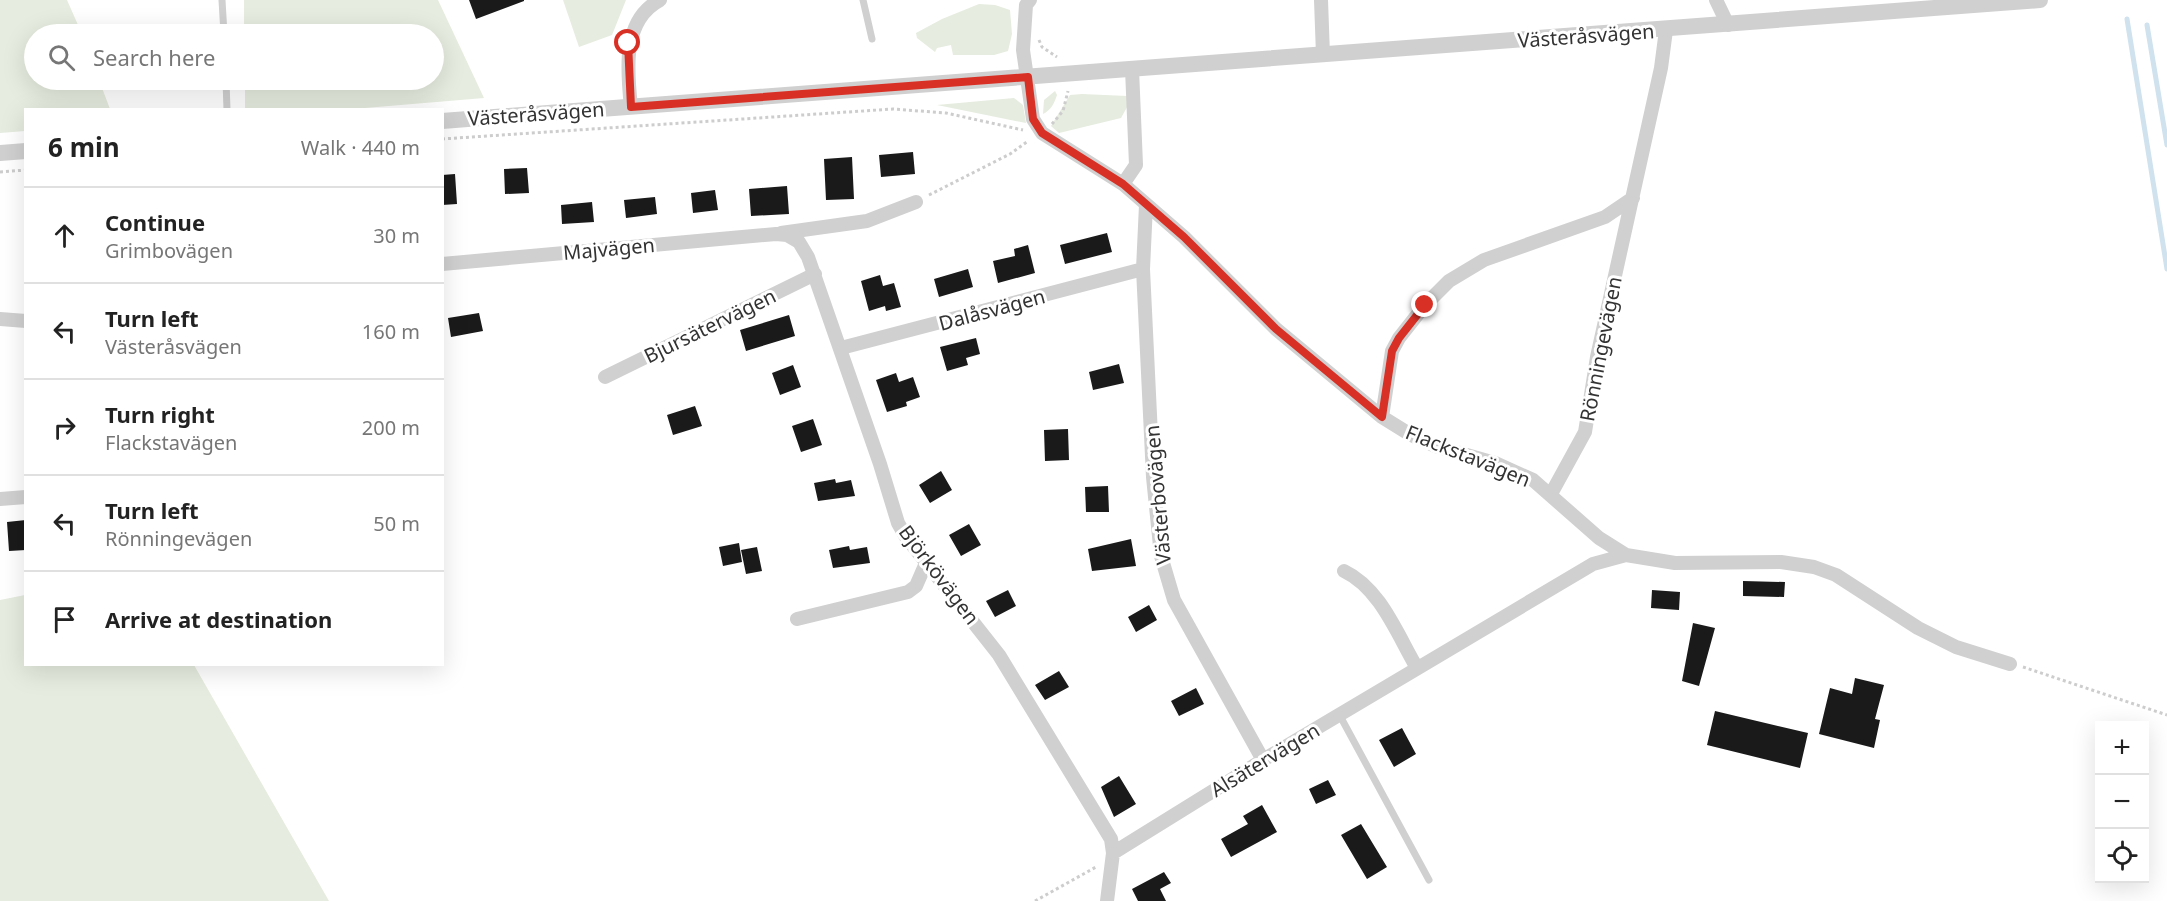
<!DOCTYPE html>
<meta charset="utf-8">
<style>
:root{--surface:#fff;--page:#f6f6f6;--text:#222;--muted:#767676;--line:#e0e0e0}
body{margin:0;font-family:"Noto Sans",sans-serif;background:var(--page);color:var(--text)}
.controls{position:absolute;right:18px;bottom:18px;display:grid;overflow:hidden;border-radius:0px;box-shadow:0 6px 24px #0002}
.controls button{width:54px;height:54px;display:grid;place-items:center;padding:0;border:0;border-bottom:2px solid var(--line);background:var(--surface);color:var(--text);font:30px sans-serif}
.stop{position:absolute;width:18px;height:18px;margin:-14px;border:4px solid #d93025;border-radius:50%;background:#fff}
.stop.end{background:#d93025;border-color:#fff;box-shadow:0 2px 6px #0008}
.list{margin:0;padding:0;list-style:none}
h2{display:flex;justify-content:space-between;align-items:center;height:78px;margin:0;padding:0 24px;font-size:26px}
h2 small{font-size:20px;font-weight:400;color:var(--muted)}
.list li{display:grid;grid-template-columns:39px 1fr auto;gap:18px;align-items:center;box-sizing:border-box;height:96px;padding:0 24px;border-top:2px solid var(--line)}
.list b{display:block;font-size:22px;white-space:nowrap}
.list p{margin:0;font-size:20px;white-space:nowrap;color:var(--muted)}
.list em{font-size:20px;font-style:normal;color:var(--muted)}
.icon{flex:none;width:33px;height:33px;fill:none;stroke:currentColor;stroke-width:2;stroke-linecap:round;stroke-linejoin:round}
.map{position:relative;flex:none;width:2167px;height:901px;overflow:hidden}
.search{position:absolute;background:var(--surface);box-shadow:0 6px 24px #0002;left:24px;top:24px;width:420px;height:66px;display:flex;align-items:center;gap:15px;box-sizing:border-box;padding:0 21px;border-radius:33px;color:var(--muted);font-size:22px}
.panel{position:absolute;background:var(--surface);box-shadow:0 6px 24px #0002;left:24px;top:108px;width:420px;height:558px;border-radius:0px}
.map>svg:first-child{display:block}
.green{fill:#e6ecdf}
.lines{fill:none;stroke-linecap:round;stroke-linejoin:round}
.stream{stroke:#cfe2ee;stroke-width:5}
.building{fill:#1a1a1a}
.path{stroke:#cdcdcd;stroke-width:3;stroke-dasharray:3 3;stroke-linecap:butt}
.service{stroke:#d0d0d0;stroke-width:7}
.minor{stroke:#d0d0d0;stroke-width:14}
.tertiary{stroke:#d0d0d0;stroke-width:16}
.route{stroke:#d93025;stroke-width:8}
.labels{text-anchor:middle;stroke-width:6;stroke-linejoin:round;paint-order:stroke}
.street-label{font-size:20px;fill:#333;stroke:#fff}
</style>
<div class="map">
<svg width="2167" height="901" viewBox="0 0 2167 901">
<rect width="100%" height="100%" fill="#fff"/>
<!-- green -->
<path class="green" d="M 0,0 L 67,0 L 82,34 L 34,34 L 34,80 L 99,80 L 110,109 L 26,110 L 25,131 L 0,133 Z
M 244,0 L 438,0 L 484,98 L 353,109 L 245,109 L 245,80 L 434,80 L 434,34 L 244,34 Z
M 563,0 L 626,0 L 612,35 L 579,47 Z
M 979,4 L 995,5 L 1010,10 L 1012,34 L 1008,51 L 994,55 L 953,55 L 951,45 L 937,48 L 935,52 L 917,38 L 916,33 L 942,19 Z
M 1055,91 L 1057,95 C 1054,104 1051,110 1043,114 L 1044,100 Z
M 1082,94 L 1127,96 L 1131,100 L 1121,118 L 1059,133 L 1051,126 L 1070,95 Z
M 1014,98 L 1023,105 L 1026,123 L 937,105 Z
M 25,595 L 26,664 L 194,665 L 329,901 L 0,901 L 0,600 Z"/>
<g class="lines">
<!-- stream -->
<path class="stream" d="M 2127,19 L 2167,269
M 2147,25 L 2167,145"/>
</g>
<!-- building -->
<path class="building" d="M 469,0 L 524,0 L 524,1 L 476,19 Z
M 913,152 L 915,174 L 881,177 L 879,155 Z
M 852,157 L 854,199 L 826,200 L 824,159 Z
M 527,168 L 529,193 L 505,194 L 504,169 Z
M 455,174 L 457,204 L 442,205 L 442,175 Z
M 787,186 L 789,214 L 751,216 L 749,189 Z
M 715,190 L 718,210 L 693,213 L 691,193 Z
M 655,197 L 657,214 L 626,218 L 624,200 Z
M 592,202 L 594,222 L 562,224 L 561,205 Z
M 1107,233 L 1112,252 L 1065,264 L 1060,245 Z
M 1028,245 L 1035,273 L 998,283 L 993,261 L 1015,256 L 1014,249 Z
M 968,269 L 973,287 L 939,297 L 934,279 Z
M 880,275 L 883,286 L 894,283 L 901,307 L 886,311 L 885,306 L 869,311 L 861,281 Z
M 479,313 L 483,331 L 451,337 L 448,318 Z
M 789,315 L 795,336 L 746,351 L 740,330 Z
M 976,338 L 980,354 L 966,358 L 968,365 L 947,371 L 940,347 Z
M 1119,364 L 1124,383 L 1093,390 L 1089,372 Z
M 793,365 L 801,387 L 780,395 L 772,373 Z
M 896,373 L 899,382 L 913,377 L 920,397 L 906,402 L 907,406 L 887,412 L 876,380 Z
M 695,406 L 702,426 L 673,435 L 667,415 Z
M 813,419 L 822,445 L 801,452 L 792,426 Z
M 1068,429 L 1069,460 L 1045,461 L 1044,430 Z
M 941,471 L 952,490 L 930,503 L 919,485 Z
M 835,479 L 836,483 L 851,480 L 855,496 L 818,501 L 814,483 Z
M 1108,486 L 1109,512 L 1086,512 L 1085,487 Z
M 26,520 L 26,550 L 9,551 L 7,522 Z
M 969,524 L 981,545 L 961,556 L 949,535 Z
M 1131,539 L 1136,566 L 1092,571 L 1088,549 Z
M 739,543 L 742,562 L 723,566 L 719,547 Z
M 849,546 L 850,550 L 867,547 L 870,563 L 833,568 L 829,550 Z
M 757,547 L 762,571 L 746,574 L 741,550 Z
M 1743,581 L 1785,582 L 1784,597 L 1743,596 Z
M 1008,590 L 1016,606 L 995,617 L 986,601 Z
M 1652,590 L 1680,592 L 1679,610 L 1651,608 Z
M 1149,605 L 1157,620 L 1136,632 L 1128,617 Z
M 1693,623 L 1715,628 L 1699,686 L 1682,681 Z
M 1059,671 L 1069,687 L 1045,700 L 1035,685 Z
M 1855,678 L 1884,685 L 1875,719 L 1880,720 L 1874,748 L 1819,734 L 1830,688 L 1852,694 Z
M 1196,688 L 1204,704 L 1179,716 L 1171,701 Z
M 1715,711 L 1808,733 L 1800,768 L 1707,745 Z
M 1402,728 L 1416,754 L 1394,767 L 1379,740 Z
M 1119,776 L 1136,804 L 1114,817 L 1101,787 Z
M 1328,780 L 1336,795 L 1316,804 L 1309,789 Z
M 1262,805 L 1277,832 L 1231,857 L 1221,839 L 1248,824 L 1243,816 Z
M 1361,824 L 1387,867 L 1367,879 L 1341,835 Z
M 1164,872 L 1171,883 L 1160,889 L 1166,901 L 1138,901 L 1132,889 Z"/>
<g class="lines">
<!-- path -->
<path class="path" d="M 1039,40 L 1042,47 L 1057,57
M 1052,124 L 1063,111 L 1068,91
M 442,139 L 893,109 L 946,113 L 1023,130
M 0,172 L 26,170
M 929,195 L 1010,154 L 1028,141
M 2023,667 L 2167,715
M 1035,901 L 1096,867"/>
<!-- service -->
<path class="service" d="M 222,0 L 224,34
M 863,0 L 872,39
M 226,80 L 227,110
M 1339,714 L 1429,880"/>
<!-- minor -->
<path class="minor" d="M 1030,0 L 1026,5 L 1023,50 L 1033,119 L 1042,133 L 1123,184 L 1184,237 L 1276,329 L 1382,417 L 1411,435 L 1435,446 L 1495,463 L 1533,480 L 1599,538 L 1626,555 L 1675,563 L 1781,562 L 1814,567 L 1836,575 L 1918,628 L 1956,647 L 2010,664
M 1321,0 L 1323,55
M 1716,0 L 1728,25
M 631,107 C 627,70 622,20 660,0
M 1123,184 L 1136,165 L 1132,69
M 1146,205 L 1143,269 L 1153,477 L 1161,556 L 1174,600 L 1263,760
M 781,233 L 867,221 L 916,202
M 442,264 L 776,234 L 787,235 L 799,242 L 808,257 L 880,464 L 898,523 L 906,537 L 999,655 L 1111,839 L 1113,853 L 1107,901
M 0,319 L 26,321
M 841,348 L 1143,269
M 605,377 L 815,274
M 1382,417 L 1392,351 L 1399,338 L 1425,305 L 1449,281 L 1484,260 L 1605,217 L 1633,198
M 1551,494 L 1585,432 L 1597,357 L 1661,68 L 1666,30
M 0,499 L 26,497
M 1344,571 C 1380,588 1397,634 1417,668
M 797,619 L 908,592 L 916,586 L 926,563
M 1113,853 L 1263,760 L 1593,564 L 1626,555"/>
<!-- tertiary -->
<path class="tertiary" d="M 442,121 L 2040,0
M 0,153 L 26,151"/>
</g>
<g class="lines">
<!-- route -->
<path class="route" d="M 628,43 L 631,107 L 1028,77 L 1033,119 L 1042,133 L 1123,184 L 1184,237 L 1276,329 L 1382,417 L 1392,351 L 1399,338 L 1425,305"/>
</g>
<g class="labels">
<!-- street labels -->
<g class="street-label">
<text transform="translate(1586 36) rotate(-4)" y="7">Västeråsvägen</text>
<text transform="translate(536 114) rotate(-4)" y="7">Västeråsvägen</text>
<text transform="translate(609 249) rotate(-5)" y="7">Majvägen</text>
<text transform="translate(992 310) rotate(-15)" y="7">Dalåsvägen</text>
<text transform="translate(710 326) rotate(-26)" y="7">Bjursätervägen</text>
<text transform="translate(1601 349) rotate(-79)" y="7">Rönningevägen</text>
<text transform="translate(1468 456) rotate(22)" y="7">Flackstavägen</text>
<text transform="translate(1158 495) rotate(-95)" y="7">Västerbovägen</text>
<text transform="translate(939 575) rotate(53)" y="7">Björkövägen</text>
<text transform="translate(1265 760) rotate(-31)" y="7">Alsätervägen</text>
</g>
</g>
</svg>
<div class="controls">
<button>+</button>
<button>−</button>
<button><svg class="icon" aria-label="locate" viewBox="0 0 24 24"><circle cx="12" cy="12" r="6"/><path d="M12 2v4M12 18v4M2 12h4M18 12h4"/></svg></button>
</div>
<div class="stop" style="left:628px;top:43px"></div>
<div class="stop end" style="left:1425px;top:305px"></div>
<div class="search"><svg class="icon" aria-label="search" viewBox="0 0 24 24"><circle cx="10" cy="10" r="6"/><path d="M15 15l6 6"/></svg>Search here</div>
<section class="panel">
<h2>6 min<small>Walk · 440 m</small></h2>
<ul class="list">
<li><svg class="icon" aria-label="ahead" viewBox="0 0 24 24"><path d="M12 20V5M6 11l6-6 6 6"/></svg><div><b>Continue</b><p>Grimbovägen</p></div><em>30 m</em></li>
<li><svg class="icon" aria-label="left" viewBox="0 0 24 24"><path d="M17 20v-9H6M10 6l-5 5 5 5"/></svg><div><b>Turn left</b><p>Västeråsvägen</p></div><em>160 m</em></li>
<li><svg class="icon" aria-label="right" viewBox="0 0 24 24"><path d="M7 20v-9h11M14 6l5 5-5 5"/></svg><div><b>Turn right</b><p>Flackstavägen</p></div><em>200 m</em></li>
<li><svg class="icon" aria-label="left" viewBox="0 0 24 24"><path d="M17 20v-9H6M10 6l-5 5 5 5"/></svg><div><b>Turn left</b><p>Rönningevägen</p></div><em>50 m</em></li>
<li><svg class="icon" aria-label="arrive" viewBox="0 0 24 24"><path d="M6 21V4h12l-3 4 3 4H6"/></svg><div><b>Arrive at destination</b></div></li>
</ul>
</section>
</div>
